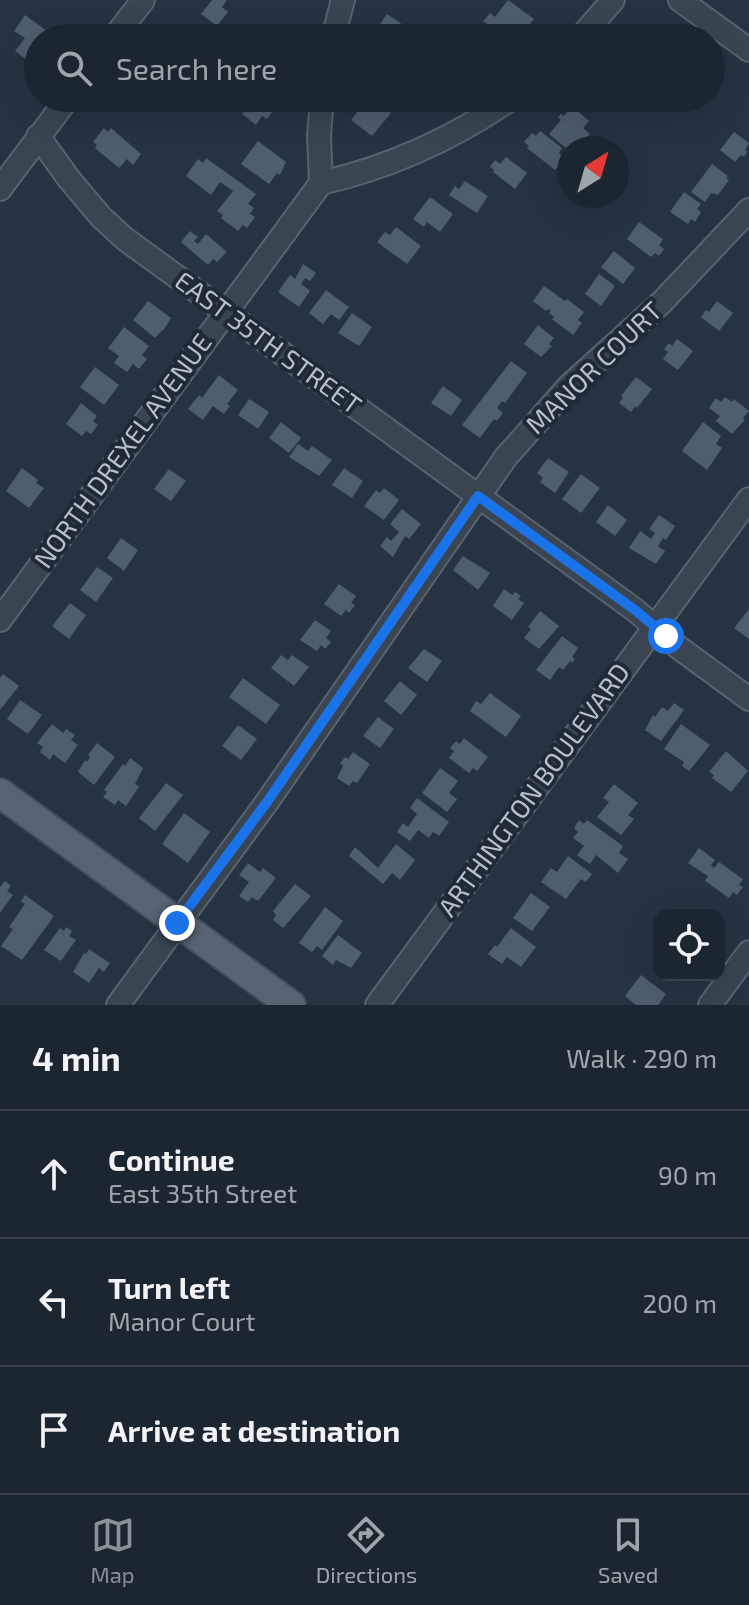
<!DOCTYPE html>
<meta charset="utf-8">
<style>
:root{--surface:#1c2631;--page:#29323d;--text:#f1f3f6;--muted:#a0a5ab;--line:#3a434d;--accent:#8c9099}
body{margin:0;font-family:"Exo 2",sans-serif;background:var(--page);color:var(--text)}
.controls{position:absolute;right:24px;bottom:24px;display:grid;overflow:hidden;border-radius:16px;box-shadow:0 8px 32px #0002}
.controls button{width:72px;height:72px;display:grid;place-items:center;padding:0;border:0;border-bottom:2px solid var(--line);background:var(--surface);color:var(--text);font:40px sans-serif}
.compass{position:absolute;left:557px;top:136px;width:72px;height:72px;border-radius:50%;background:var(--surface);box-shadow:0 8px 32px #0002;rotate:37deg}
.stop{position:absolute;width:24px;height:24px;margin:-18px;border:6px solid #1a73e8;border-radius:50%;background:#fff}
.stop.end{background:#1a73e8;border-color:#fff;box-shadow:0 2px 8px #0008}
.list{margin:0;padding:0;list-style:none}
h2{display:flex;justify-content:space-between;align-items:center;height:104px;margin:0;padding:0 32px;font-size:34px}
h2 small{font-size:26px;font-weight:400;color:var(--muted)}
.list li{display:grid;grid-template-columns:52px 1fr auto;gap:24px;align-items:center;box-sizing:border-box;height:128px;padding:0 32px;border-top:2px solid var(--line)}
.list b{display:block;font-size:30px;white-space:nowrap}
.list p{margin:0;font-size:26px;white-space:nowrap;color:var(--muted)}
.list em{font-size:26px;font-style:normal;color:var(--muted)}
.icon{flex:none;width:44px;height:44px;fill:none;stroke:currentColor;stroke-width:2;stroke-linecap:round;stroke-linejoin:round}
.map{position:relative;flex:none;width:749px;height:1005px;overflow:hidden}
.search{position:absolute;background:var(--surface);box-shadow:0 8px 32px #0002;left:24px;right:24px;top:24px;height:88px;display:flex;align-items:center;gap:20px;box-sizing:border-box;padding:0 28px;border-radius:44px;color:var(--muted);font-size:30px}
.sheet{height:488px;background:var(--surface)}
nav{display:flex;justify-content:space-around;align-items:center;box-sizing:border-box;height:112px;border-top:2px solid var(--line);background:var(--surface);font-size:22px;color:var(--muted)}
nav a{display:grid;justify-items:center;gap:4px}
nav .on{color:var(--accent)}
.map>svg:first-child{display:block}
.building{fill:#4f5e6c}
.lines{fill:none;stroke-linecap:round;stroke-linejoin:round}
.minor-casing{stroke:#58636e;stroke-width:26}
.major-casing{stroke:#444e5a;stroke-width:32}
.minor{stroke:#3a4551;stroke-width:22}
.major{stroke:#586471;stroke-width:28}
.route{stroke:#1a73e8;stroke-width:10}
.labels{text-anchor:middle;stroke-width:8;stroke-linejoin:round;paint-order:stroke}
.street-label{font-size:26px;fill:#b7c0cb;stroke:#1f2a36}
</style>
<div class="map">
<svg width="749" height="1005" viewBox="0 0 749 1005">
<rect width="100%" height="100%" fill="#263341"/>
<!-- building -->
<path class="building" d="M 212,0 L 227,0 L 222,7 L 228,12 L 217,26 L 201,14 Z
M 508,0 L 534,19 L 520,38 L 508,38 L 483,21 L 490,13 L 495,17 Z
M 387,14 L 406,27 L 399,38 L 377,38 L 373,35 Z
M 25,15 L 54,36 L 38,38 L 38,56 L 31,63 L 15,51 L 25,38 L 14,31 Z
M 651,25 L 670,38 L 636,36 L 644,26 L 648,29 Z
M 255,98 L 276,98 L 285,104 L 279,111 L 275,108 L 267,119 L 262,116 L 256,125 L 242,114 Z
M 368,98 L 391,113 L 372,136 L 351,120 Z
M 590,98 L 622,98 L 611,113 Z
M 572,106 L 589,121 L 583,128 L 590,134 L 581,146 L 574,141 L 566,148 L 549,134 L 561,120 L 558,117 L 561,114 L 564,116 Z
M 104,128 L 108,132 L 111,128 L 141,154 L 133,165 L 127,159 L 119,168 L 95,148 L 97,145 L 93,142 Z
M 540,131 L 562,148 L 559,153 L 565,158 L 555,170 L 527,148 L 529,146 L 524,142 L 532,133 L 536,136 Z
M 734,132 L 749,143 L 745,150 L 747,152 L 744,157 L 741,155 L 735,162 L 720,150 Z
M 258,141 L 286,162 L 280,175 L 277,173 L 269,184 L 241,164 Z
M 506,157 L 527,173 L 515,189 L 493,172 L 494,170 L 490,167 L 495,160 L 500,164 Z
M 206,158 L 256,194 L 248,204 L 254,208 L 250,214 L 255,217 L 247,228 L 243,225 L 238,231 L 221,218 L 223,215 L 217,211 L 233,191 L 220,182 L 211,195 L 186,176 L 198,159 L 203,163 Z
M 712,164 L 728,176 L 726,178 L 729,180 L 718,195 L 711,193 L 705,202 L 691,192 Z
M 465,181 L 488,196 L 477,213 L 449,195 L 455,186 L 459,189 Z
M 684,192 L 701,204 L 697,209 L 701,212 L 695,222 L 691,219 L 688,224 L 670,212 Z
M 430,197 L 453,214 L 440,232 L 427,222 L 424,227 L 413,219 Z
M 639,222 L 663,239 L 659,245 L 664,249 L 659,256 L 655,253 L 651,257 L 627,239 Z
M 396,227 L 421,246 L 407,264 L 377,242 L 385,232 L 390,235 Z
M 190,231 L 198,237 L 194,241 L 198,244 L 206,234 L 227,252 L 217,262 L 213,259 L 208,265 L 181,242 Z
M 614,251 L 635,268 L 623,284 L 601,267 Z
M 303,264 L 316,273 L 310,281 L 305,278 L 301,284 L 310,291 L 299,307 L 278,292 L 290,275 L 295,279 Z
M 599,274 L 615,286 L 601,306 L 585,294 Z
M 544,286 L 565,301 L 567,299 L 584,312 L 578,320 L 582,323 L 573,335 L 552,319 L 554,317 L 549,313 L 551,311 L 548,309 L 546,311 L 533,301 Z
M 326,290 L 349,307 L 339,320 L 331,314 L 323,324 L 309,313 Z
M 148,301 L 171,318 L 163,331 L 162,330 L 155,338 L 133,320 Z
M 717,301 L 733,313 L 719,331 L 701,317 L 706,310 L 709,312 Z
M 352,313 L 372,327 L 359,346 L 338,333 Z
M 538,325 L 554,338 L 549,344 L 552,346 L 541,357 L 524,344 Z
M 124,327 L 149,346 L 142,355 L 147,359 L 139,369 L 133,364 L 127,372 L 114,363 L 119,356 L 108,348 Z
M 677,339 L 693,351 L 678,370 L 663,359 L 668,352 L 664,349 L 669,343 L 672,346 Z
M 511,361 L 527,373 L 505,403 L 502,401 L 497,408 L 503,413 L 497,421 L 494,419 L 480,438 L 462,425 Z
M 95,367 L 119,385 L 104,405 L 80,387 Z
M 219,375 L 238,390 L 227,404 L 230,406 L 224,414 L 213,406 L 203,420 L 188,409 L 199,395 L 202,398 Z
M 636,377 L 652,389 L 637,408 L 635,406 L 631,412 L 619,403 L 623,398 L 621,396 Z
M 443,386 L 462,400 L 451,416 L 431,403 Z
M 725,397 L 732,402 L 734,399 L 749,411 L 743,418 L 745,420 L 732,434 L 716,421 L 720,416 L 709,408 L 716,398 L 721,402 Z
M 249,399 L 269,412 L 258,429 L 238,415 Z
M 81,403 L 97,416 L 93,421 L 98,425 L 91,434 L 86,431 L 82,436 L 66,424 Z
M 281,422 L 301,438 L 289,453 L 269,438 Z
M 703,422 L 721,436 L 716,444 L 722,448 L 707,470 L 682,451 Z
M 298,444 L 308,451 L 312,446 L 332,460 L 319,476 L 289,457 Z
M 548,458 L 569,472 L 555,493 L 540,482 L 543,478 L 537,473 Z
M 22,468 L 38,480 L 36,483 L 44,488 L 29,508 L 6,491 Z
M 344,468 L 363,481 L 352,498 L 332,485 Z
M 169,469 L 186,481 L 171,501 L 154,489 Z
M 581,474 L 600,488 L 581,513 L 562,499 Z
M 384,488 L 399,500 L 384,520 L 364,506 L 376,490 L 380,493 Z
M 608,505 L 627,520 L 615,536 L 596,522 Z
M 402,509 L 421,524 L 409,539 L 405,536 L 393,557 L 380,546 L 387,537 L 391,541 L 399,532 L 390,524 Z
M 659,515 L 675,526 L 666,540 L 663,538 L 658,546 L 665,551 L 656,564 L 629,548 L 640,531 L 651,539 L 655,533 L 649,529 Z
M 121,538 L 138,550 L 124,571 L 107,558 Z
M 463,556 L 490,573 L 478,590 L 453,570 Z
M 97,567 L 113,578 L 96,602 L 80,590 Z
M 339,584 L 356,596 L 351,603 L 355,605 L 349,613 L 346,610 L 341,616 L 324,604 Z
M 504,589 L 512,595 L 515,592 L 521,596 L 518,599 L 524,603 L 512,620 L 493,606 Z
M 70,603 L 86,615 L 69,639 L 52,626 Z
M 749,609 L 749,639 L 734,628 Z
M 540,611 L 559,626 L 539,649 L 524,638 L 531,629 L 528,627 Z
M 315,620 L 331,631 L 326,638 L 331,642 L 325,649 L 321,645 L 317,651 L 300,640 Z
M 562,636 L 578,648 L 572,657 L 575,659 L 572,663 L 570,661 L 563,670 L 559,667 L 550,680 L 536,670 Z
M 424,649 L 442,661 L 427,682 L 408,668 Z
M 281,655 L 288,660 L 292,655 L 309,667 L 294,686 L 271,668 Z
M 3,674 L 19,686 L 0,710 L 0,678 Z
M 243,678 L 280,705 L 266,724 L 229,697 Z
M 400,681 L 417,695 L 401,715 L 384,701 Z
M 490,693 L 521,716 L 506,737 L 470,711 L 476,701 L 481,704 Z
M 20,700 L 42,715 L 28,734 L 7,719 Z
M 674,703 L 684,710 L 661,741 L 645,730 L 653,715 L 655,717 L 662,707 L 668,711 Z
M 378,717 L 394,729 L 380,748 L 363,736 Z
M 52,724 L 63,733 L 66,729 L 75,735 L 71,740 L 78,745 L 65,763 L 53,754 L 50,760 L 40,752 L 43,747 L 37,743 Z
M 681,724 L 710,745 L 689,771 L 682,766 L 684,762 L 664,749 Z
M 238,725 L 257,739 L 241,760 L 222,746 Z
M 464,738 L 488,757 L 477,771 L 473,768 L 469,773 L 449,758 L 454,751 L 450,748 L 456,741 L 460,744 Z
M 97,743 L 115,757 L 94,785 L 78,772 L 85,760 L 87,762 L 90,757 L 88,755 Z
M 726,751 L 748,771 L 731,792 L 712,778 L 714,775 L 709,772 Z
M 353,752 L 370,764 L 357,783 L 353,781 L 349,786 L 337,778 L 343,766 L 340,763 L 345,757 L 348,759 Z
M 130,758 L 143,768 L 135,784 L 139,787 L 126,806 L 118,800 L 115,805 L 103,797 L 107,792 L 104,790 L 123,764 L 125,766 Z
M 440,768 L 458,781 L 449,793 L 457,799 L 447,812 L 422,793 Z
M 166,783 L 183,795 L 155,831 L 139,818 Z
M 614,784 L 638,803 L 628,815 L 634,819 L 621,835 L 597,817 L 609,802 L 603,798 Z
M 417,798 L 449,822 L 439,836 L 433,832 L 429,838 L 418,830 L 410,841 L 397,832 L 403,823 L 408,827 L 417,814 L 410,808 Z
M 184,813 L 210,832 L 188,863 L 162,844 Z
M 579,820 L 584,824 L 587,820 L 623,846 L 619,853 L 628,859 L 618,873 L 596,855 L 590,864 L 577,855 L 584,846 L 573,838 L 578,832 L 574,828 Z
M 396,844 L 415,860 L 400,880 L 392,873 L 383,884 L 349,856 L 355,847 L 378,868 Z
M 699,848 L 715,860 L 711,865 L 714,868 L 719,862 L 743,879 L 739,885 L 743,887 L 737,895 L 733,892 L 729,898 L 705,881 L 708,876 L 688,863 Z
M 568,856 L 592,874 L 586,882 L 581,879 L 566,899 L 541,882 L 551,868 L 557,872 Z
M 248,863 L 260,872 L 263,868 L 276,878 L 258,901 L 252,897 L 248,902 L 239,896 L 249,882 L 239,875 Z
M 5,881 L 11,886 L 7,891 L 13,895 L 0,913 L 0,887 Z
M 295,884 L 311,896 L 283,928 L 273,920 L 276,915 L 273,911 Z
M 531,893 L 550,907 L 532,931 L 513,918 Z
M 25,895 L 54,916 L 22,960 L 1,946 L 13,929 L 9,927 L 25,904 L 21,901 Z
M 325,907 L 343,921 L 322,950 L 317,946 L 312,952 L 299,943 Z
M 66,927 L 72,931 L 69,936 L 76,940 L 61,961 L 44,950 L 60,928 L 64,931 Z
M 511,928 L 536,947 L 521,967 L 507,957 L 502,964 L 488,954 L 495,945 L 497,947 Z
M 338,935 L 362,953 L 351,968 L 336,960 L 333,965 L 322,956 Z
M 89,949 L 110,963 L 104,972 L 99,968 L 89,983 L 73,972 L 84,953 L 86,954 Z
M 641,975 L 666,994 L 658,1005 L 636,1005 L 625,996 Z"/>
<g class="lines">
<!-- minor casing -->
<g class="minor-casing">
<path id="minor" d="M 680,0 L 749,50
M 114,38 L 143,0
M 333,38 L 343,0
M 580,38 L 613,0
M 38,136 L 69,179 L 101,217 L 125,239 L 635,610 L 678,647 L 749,699
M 321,183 L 319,136 L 322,98
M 0,189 L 68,98
M 0,620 L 321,183 C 391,167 453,139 512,98
M 118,1005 L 267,802 L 506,457 L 569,386 L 662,302 L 749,210
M 377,1005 L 749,499
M 710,1005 L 749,952"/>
</g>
<!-- major casing -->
<g class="major-casing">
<path id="major" d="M 0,793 L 291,1005"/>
</g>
<!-- minor -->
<use href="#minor" class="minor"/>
<!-- major -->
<use href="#major" class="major"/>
</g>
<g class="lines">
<!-- route -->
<path class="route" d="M 177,923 L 267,802 L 478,496 L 635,610 L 666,636"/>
</g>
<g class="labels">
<!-- street labels -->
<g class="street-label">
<text transform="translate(268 343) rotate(36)" y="9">EAST 35TH STREET</text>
<text transform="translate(594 368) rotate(-44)" y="9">MANOR COURT</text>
<text transform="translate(123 451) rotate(-54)" y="9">NORTH DREXEL AVENUE</text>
<text transform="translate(534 790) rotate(-54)" y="9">ARTHINGTON BOULEVARD</text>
</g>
</g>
</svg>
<div class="controls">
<button><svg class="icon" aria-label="locate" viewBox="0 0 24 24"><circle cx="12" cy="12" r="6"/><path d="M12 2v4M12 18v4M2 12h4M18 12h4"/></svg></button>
</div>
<svg class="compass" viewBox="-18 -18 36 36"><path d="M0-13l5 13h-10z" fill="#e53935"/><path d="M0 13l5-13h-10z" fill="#a0a5ab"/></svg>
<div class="stop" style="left:666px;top:636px"></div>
<div class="stop end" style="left:177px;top:923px"></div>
<div class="search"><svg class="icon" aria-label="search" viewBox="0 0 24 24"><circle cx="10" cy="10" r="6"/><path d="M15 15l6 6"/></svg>Search here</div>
</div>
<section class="sheet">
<h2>4 min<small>Walk · 290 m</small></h2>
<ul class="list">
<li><svg class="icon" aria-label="ahead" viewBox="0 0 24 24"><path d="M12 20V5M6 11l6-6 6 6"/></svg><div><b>Continue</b><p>East 35th Street</p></div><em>90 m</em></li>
<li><svg class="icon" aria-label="left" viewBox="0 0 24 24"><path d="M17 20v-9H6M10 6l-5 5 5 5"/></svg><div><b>Turn left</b><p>Manor Court</p></div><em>200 m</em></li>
<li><svg class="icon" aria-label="arrive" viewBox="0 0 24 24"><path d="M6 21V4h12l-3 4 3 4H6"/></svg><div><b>Arrive at destination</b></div></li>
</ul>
</section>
<nav>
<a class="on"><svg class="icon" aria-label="map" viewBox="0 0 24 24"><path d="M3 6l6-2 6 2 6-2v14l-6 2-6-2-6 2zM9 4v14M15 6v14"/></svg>Map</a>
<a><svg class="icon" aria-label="directions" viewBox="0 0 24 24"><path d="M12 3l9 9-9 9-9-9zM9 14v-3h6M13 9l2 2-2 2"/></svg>Directions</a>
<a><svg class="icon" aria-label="saved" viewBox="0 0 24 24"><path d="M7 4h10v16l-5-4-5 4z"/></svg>Saved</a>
</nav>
